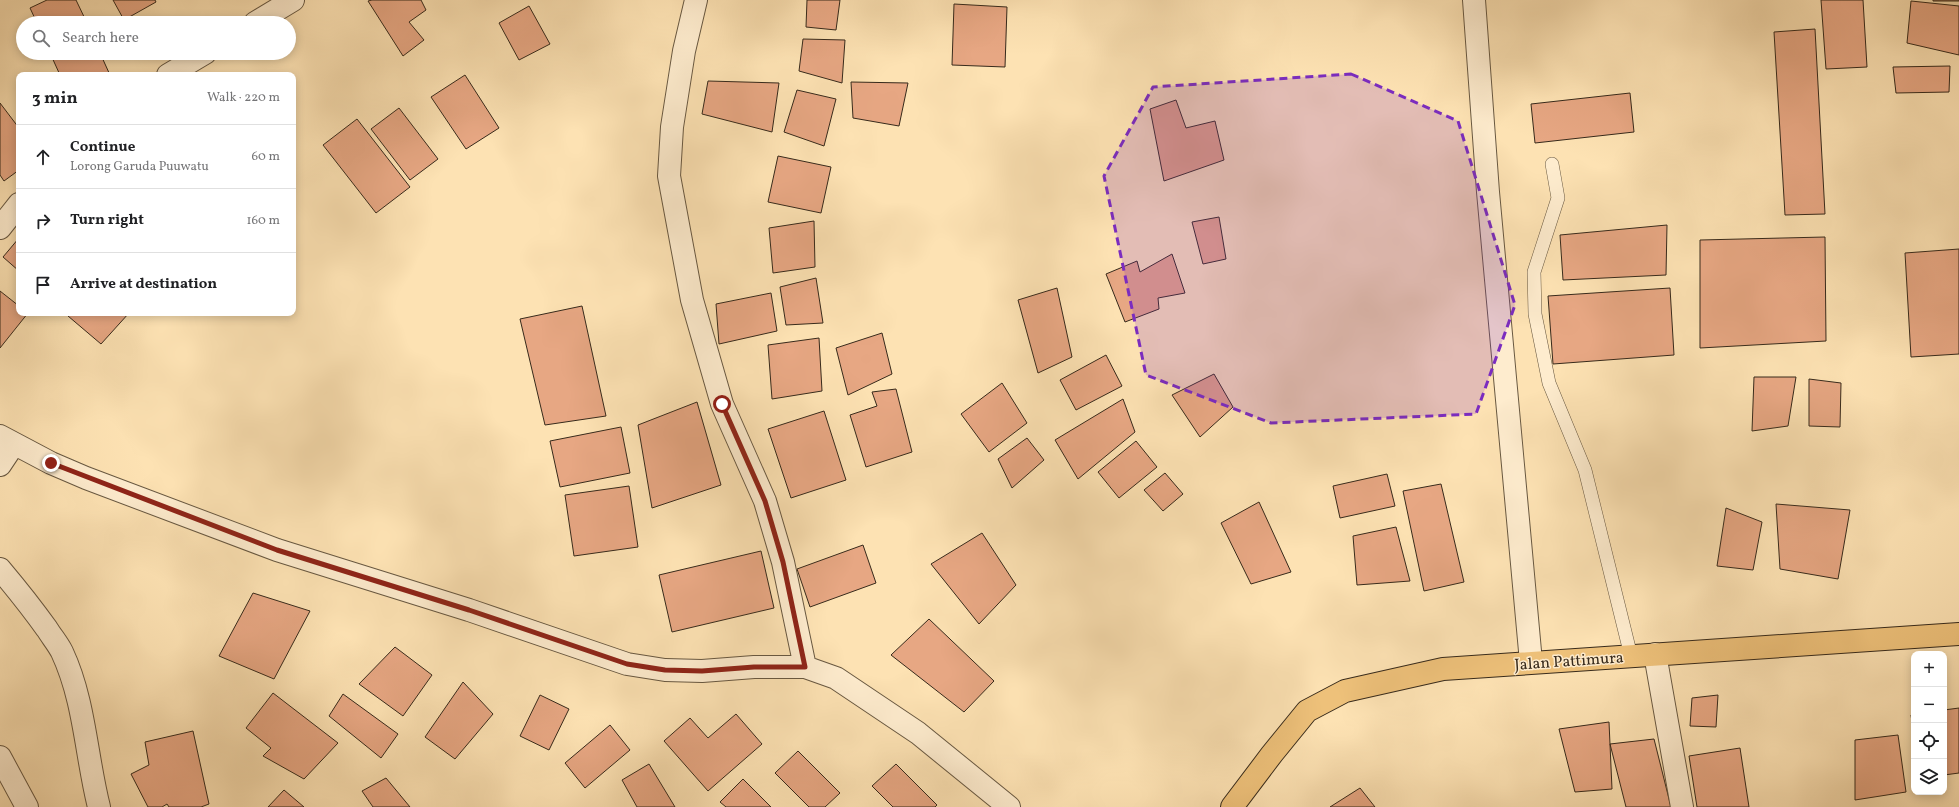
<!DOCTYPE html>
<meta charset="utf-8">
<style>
:root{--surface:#fff;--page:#f2f2f2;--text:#202124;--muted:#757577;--line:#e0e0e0}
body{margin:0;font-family:Vollkorn,serif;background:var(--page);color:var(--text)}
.controls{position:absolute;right:12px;bottom:12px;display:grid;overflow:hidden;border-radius:8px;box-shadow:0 2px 10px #0003}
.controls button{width:36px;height:36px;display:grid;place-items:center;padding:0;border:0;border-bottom:1px solid var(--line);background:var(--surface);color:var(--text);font:20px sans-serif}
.stop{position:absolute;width:12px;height:12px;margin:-9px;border:3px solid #8f2418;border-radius:50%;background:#fff}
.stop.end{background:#8f2418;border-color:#fff;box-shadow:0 1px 4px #0008}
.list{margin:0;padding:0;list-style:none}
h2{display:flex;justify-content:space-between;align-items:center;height:52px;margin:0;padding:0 16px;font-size:17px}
h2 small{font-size:13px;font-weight:400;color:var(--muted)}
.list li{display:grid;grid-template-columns:26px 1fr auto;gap:12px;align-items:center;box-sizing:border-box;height:64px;padding:0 16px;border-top:1px solid var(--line)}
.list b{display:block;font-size:15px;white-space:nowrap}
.list p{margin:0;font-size:13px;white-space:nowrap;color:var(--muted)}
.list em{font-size:13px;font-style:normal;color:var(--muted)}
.icon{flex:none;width:22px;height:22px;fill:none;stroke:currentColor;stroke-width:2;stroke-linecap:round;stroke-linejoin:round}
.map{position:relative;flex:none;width:1959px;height:807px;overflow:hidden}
.search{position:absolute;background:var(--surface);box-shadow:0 2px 10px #0003;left:16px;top:16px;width:280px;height:44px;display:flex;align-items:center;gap:10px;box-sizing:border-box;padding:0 14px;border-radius:22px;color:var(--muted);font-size:15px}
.panel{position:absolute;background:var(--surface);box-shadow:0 2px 10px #0003;left:16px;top:72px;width:280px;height:244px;border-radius:8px}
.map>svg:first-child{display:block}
.building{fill:#e7a783;stroke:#372a1b}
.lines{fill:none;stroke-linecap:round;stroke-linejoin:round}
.service-casing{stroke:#685841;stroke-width:14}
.minor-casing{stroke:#685841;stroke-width:24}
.trunk-casing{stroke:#372a1b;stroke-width:24}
.service{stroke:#feecce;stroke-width:13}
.minor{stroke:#feecce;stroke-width:22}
.trunk{stroke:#eec17a;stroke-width:22}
.route{stroke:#8f2418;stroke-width:5}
.marked{fill:#7b2cbf;fill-opacity:0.2;stroke:#7b2cbf;stroke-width:3;stroke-dasharray:8 5;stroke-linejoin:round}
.labels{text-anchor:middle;stroke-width:3;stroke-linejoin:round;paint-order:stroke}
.street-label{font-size:16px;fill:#372a1b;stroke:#feecce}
</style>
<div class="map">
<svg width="1959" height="807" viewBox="0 0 1959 807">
<rect width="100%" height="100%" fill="#fde2b3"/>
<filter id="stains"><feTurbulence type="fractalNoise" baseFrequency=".005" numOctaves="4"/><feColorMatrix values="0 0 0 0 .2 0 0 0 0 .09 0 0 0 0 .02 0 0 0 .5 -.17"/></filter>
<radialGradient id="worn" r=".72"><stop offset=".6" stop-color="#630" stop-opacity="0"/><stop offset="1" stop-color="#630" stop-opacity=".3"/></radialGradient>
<!-- building -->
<path class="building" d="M 47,0 L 76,0 L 87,23 L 37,23 L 30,8 Z
M 113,0 L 155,0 L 156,2 L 124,20 Z
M 372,0 L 421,0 L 426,10 L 409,22 L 424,40 L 403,56 L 368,1 Z
M 807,0 L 840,0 L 836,30 L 806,27 Z
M 1821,0 L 1863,0 L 1867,67 L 1826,69 Z
M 1933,0 L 1959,0 L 1959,1 L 1933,1 Z
M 1911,1 L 1959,6 L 1959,55 L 1907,43 Z
M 954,4 L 1007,7 L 1005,67 L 952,65 Z
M 529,6 L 550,44 L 519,60 L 499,23 Z
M 1815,29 L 1825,214 L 1785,215 L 1774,32 Z
M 803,39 L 845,40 L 842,83 L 799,71 Z
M 50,53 L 100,53 L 110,75 L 60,75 Z
M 1950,66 L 1949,92 L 1896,93 L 1893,67 Z
M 465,75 L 499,128 L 466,149 L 431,97 Z
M 708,81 L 779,83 L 772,132 L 702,114 Z
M 851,82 L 908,83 L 899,126 L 853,118 Z
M 797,90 L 836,99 L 824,146 L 784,132 Z
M 1630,93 L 1634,132 L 1535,143 L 1531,104 Z
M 1176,100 L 1186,128 L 1215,121 L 1224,160 L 1164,181 L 1150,109 Z
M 0,103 L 19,128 L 19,170 L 4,181 L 0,175 Z
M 399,108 L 438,159 L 410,180 L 371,129 Z
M 357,119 L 410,187 L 376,213 L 323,145 Z
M 778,156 L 831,167 L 821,213 L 768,202 Z
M 1219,217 L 1226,259 L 1203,264 L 1192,222 Z
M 814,221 L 815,267 L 773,273 L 769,228 Z
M 1667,225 L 1666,275 L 1563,280 L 1560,235 Z
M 1825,237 L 1826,341 L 1700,348 L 1700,240 Z
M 19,238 L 19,271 L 3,257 Z
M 1959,249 L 1959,354 L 1911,357 L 1905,253 Z
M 1172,254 L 1185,293 L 1158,298 L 1159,309 L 1125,322 L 1106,274 L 1137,261 L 1140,272 Z
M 816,278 L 823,323 L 786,325 L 780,287 Z
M 1057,288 L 1072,357 L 1038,373 L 1018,300 Z
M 1670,288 L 1674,355 L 1553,364 L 1548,296 Z
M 0,291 L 19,306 L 19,313 L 28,313 L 0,348 Z
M 771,293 L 777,331 L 719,344 L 716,304 Z
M 582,306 L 606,416 L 545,425 L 520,319 Z
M 70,313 L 129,313 L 101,344 L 68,316 Z
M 882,333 L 892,374 L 848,395 L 836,348 Z
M 819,338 L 822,391 L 772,399 L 768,345 Z
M 1106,355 L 1122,386 L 1076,410 L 1060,380 Z
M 1214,374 L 1233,407 L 1200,437 L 1172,395 Z
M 1754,377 L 1796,377 L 1788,426 L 1752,431 Z
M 1809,379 L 1841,383 L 1840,427 L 1809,426 Z
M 1002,383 L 1027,423 L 989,452 L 961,414 Z
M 896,389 L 912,452 L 866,467 L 850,415 L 877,406 L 872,392 Z
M 1123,399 L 1135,432 L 1078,479 L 1055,440 Z
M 697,402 L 721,485 L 652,508 L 638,425 Z
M 824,411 L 846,480 L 791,498 L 768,429 Z
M 621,427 L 630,473 L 560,487 L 550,441 Z
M 1027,438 L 1044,460 L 1012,488 L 998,459 Z
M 1136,441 L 1157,467 L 1119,498 L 1098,472 Z
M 1165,473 L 1183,494 L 1163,511 L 1144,490 Z
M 1387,474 L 1395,506 L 1340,518 L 1333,486 Z
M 1441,484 L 1464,582 L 1424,591 L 1403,491 Z
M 629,486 L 638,547 L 574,556 L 565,495 Z
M 1259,502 L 1291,572 L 1251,584 L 1221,523 Z
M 1776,504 L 1850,510 L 1838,579 L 1780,569 Z
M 1726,508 L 1762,522 L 1753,570 L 1717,566 Z
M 1396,527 L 1410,581 L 1357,585 L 1353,536 Z
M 982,533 L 1016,585 L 979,624 L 931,564 Z
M 863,545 L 876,583 L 810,607 L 797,569 Z
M 761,551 L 774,608 L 672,632 L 659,575 Z
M 253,593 L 310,611 L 274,679 L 219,656 Z
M 929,619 L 994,681 L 964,712 L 891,655 Z
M 395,647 L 432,675 L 403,716 L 359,684 Z
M 463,682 L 493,714 L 455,759 L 425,737 Z
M 273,693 L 338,743 L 304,779 L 263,756 L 271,748 L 246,728 Z
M 343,694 L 398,734 L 381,758 L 329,716 Z
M 540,695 L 569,709 L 549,750 L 520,736 Z
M 1718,695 L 1716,727 L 1690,726 L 1692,698 Z
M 1959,708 L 1959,773 L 1944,775 L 1944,710 Z
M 736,714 L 762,744 L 708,791 L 664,741 L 690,718 L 708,738 Z
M 1914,714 L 1914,735 L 1911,715 Z
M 1609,722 L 1612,789 L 1575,792 L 1559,729 Z
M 610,725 L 630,750 L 585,788 L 565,763 Z
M 193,731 L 209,804 L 201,807 L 169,807 L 167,804 L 162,807 L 148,807 L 131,774 L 149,765 L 145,742 Z
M 1898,735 L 1906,792 L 1855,800 L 1855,740 Z
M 1654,739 L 1671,807 L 1626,807 L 1610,744 Z
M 1740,748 L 1749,807 L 1697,807 L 1689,756 Z
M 798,751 L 840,793 L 825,807 L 809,807 L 775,773 Z
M 649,764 L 675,807 L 637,807 L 622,780 Z
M 896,764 L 937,805 L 935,807 L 893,807 L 872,786 Z
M 386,778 L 410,807 L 373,807 L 362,791 Z
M 743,779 L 771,807 L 726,807 L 720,802 Z
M 1360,788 L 1375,807 L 1330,807 Z
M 284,790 L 304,807 L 268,807 Z"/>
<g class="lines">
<!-- service casing -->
<g class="service-casing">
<path id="service" d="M 1552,164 L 1558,198 L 1534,272 L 1535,314 L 1549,383 L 1585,470 L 1631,656"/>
</g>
<!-- minor casing -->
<g class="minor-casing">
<path id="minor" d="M 696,0 L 684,51 L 672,127 L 669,176 L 692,300 L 722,404 L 765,501 L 783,562 L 805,667
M 1474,0 L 1488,192 L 1531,662
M 255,23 L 293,0
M 168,75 L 205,53
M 0,228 L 19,204
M 0,436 L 51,463 L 86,478 L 277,550 L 469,610 L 627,664 L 665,670 L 702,671 L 754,667 L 805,667 L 836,678 L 918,733 L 1009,807
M 0,465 L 14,444
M 0,569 C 16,588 32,608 47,629 C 52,637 58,644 62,652 C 85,701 86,756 99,807
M 1655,654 L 1682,807
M 0,757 L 27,807"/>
</g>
<!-- trunk casing -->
<g class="trunk-casing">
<path id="trunk" d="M 1232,807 L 1272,754 L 1307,711 L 1345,691 L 1443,669 L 1959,634"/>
</g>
<!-- service -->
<use href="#service" class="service"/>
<!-- minor -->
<use href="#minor" class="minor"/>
<!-- trunk -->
<use href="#trunk" class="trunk"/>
</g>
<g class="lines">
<!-- route -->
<path class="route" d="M 51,463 L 277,550 L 469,610 L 627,664 L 665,670 L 702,671 L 754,667 L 805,667 L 783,562 L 765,501 L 722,404"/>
</g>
<!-- marked area -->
<path class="marked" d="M 1351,74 L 1458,121 L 1515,305 L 1476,414 L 1271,423 L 1146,375 L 1104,176 L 1153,87 Z"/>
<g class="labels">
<!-- street labels -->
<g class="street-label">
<text transform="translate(1569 660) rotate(-4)" y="6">Jalan Pattimura</text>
</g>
</g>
<rect width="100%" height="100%" filter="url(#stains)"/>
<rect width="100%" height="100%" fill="url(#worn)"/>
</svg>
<div class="controls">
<button>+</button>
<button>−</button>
<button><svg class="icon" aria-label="locate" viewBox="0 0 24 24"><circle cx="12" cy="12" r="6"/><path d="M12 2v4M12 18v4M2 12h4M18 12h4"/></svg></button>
<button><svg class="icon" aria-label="layers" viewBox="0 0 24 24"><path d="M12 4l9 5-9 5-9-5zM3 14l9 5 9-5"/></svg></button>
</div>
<div class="stop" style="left:722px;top:404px"></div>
<div class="stop end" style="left:51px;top:463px"></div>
<div class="search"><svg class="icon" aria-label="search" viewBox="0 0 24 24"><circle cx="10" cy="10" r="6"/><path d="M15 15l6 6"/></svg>Search here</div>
<section class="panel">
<h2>3 min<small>Walk · 220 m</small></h2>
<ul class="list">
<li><svg class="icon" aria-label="ahead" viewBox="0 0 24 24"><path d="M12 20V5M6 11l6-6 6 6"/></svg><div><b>Continue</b><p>Lorong Garuda Puuwatu</p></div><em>60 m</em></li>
<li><svg class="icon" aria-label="right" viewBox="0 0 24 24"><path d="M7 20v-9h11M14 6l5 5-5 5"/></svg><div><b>Turn right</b></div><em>160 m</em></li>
<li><svg class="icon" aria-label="arrive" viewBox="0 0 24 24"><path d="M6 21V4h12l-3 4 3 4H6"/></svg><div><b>Arrive at destination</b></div></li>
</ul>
</section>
</div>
